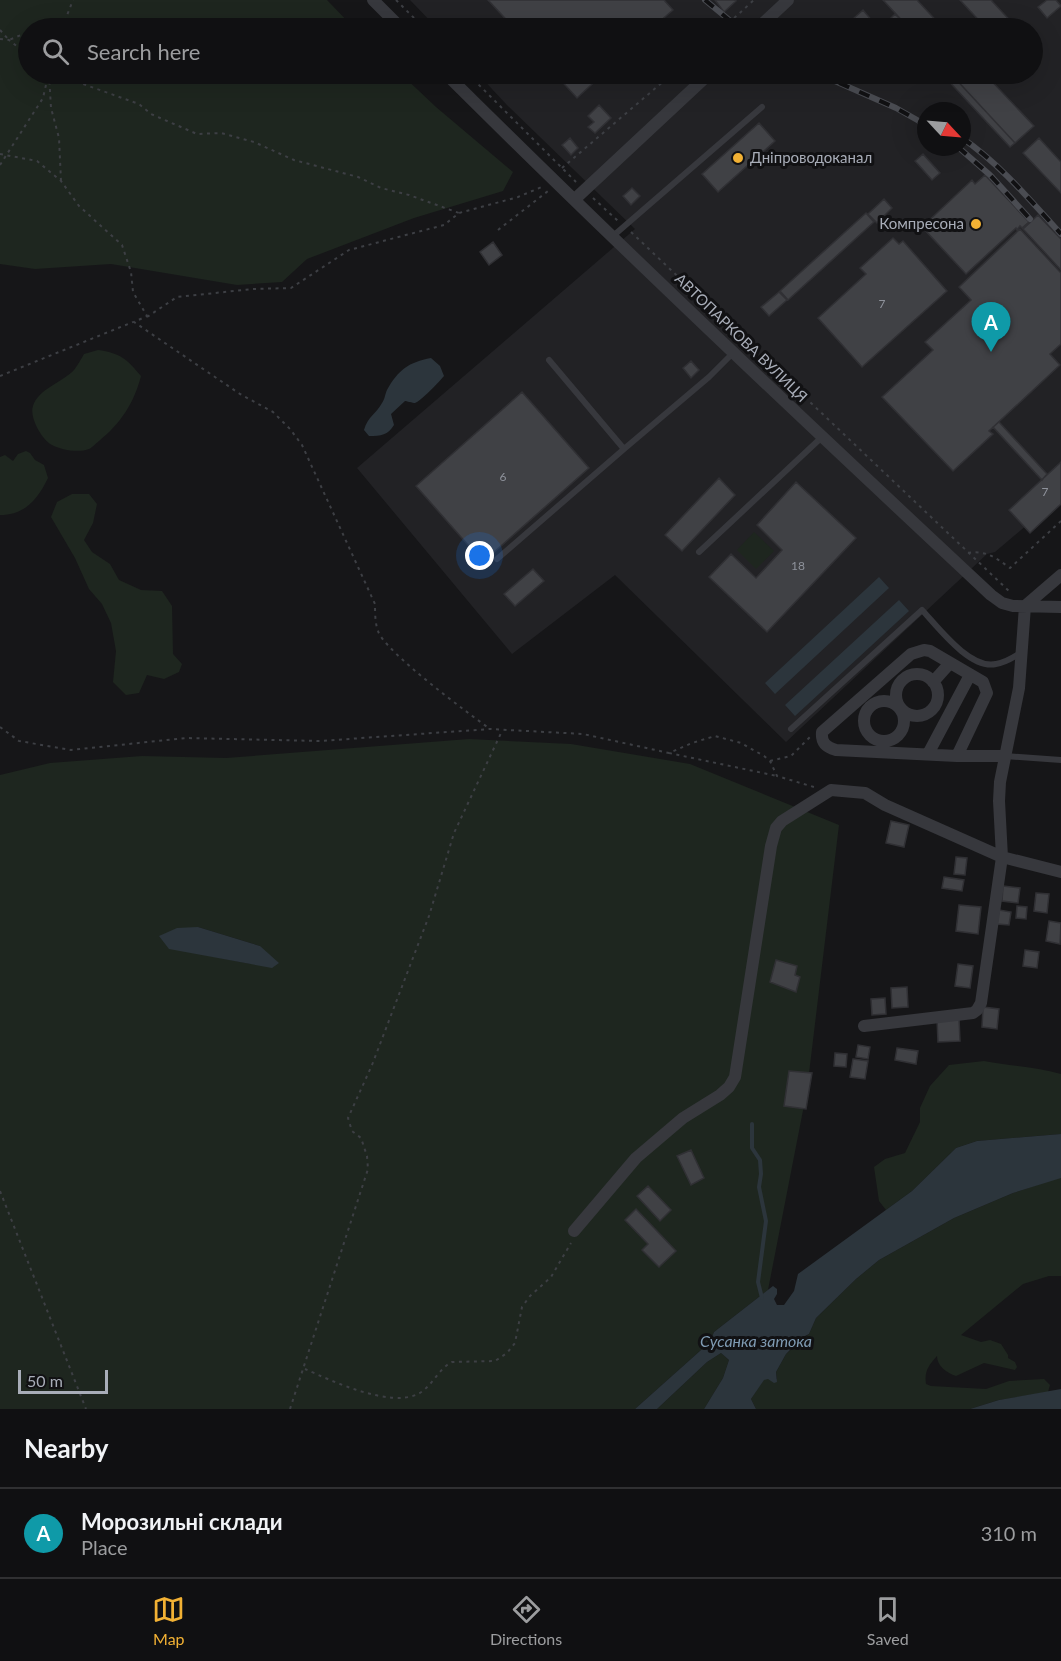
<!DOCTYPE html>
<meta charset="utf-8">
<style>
:root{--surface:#101012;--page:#1e1e20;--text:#f1f3f6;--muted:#9c9d9f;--line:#303032;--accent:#f2b134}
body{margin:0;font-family:Lato,sans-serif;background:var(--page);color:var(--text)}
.compass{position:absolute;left:917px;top:102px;width:54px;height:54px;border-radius:50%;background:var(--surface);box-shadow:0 6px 24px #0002;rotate:116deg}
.scale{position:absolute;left:18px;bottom:15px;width:90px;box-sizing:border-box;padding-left:6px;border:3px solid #a8adb8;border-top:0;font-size:16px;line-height:21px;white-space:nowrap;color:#a8adb8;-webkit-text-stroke:4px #111113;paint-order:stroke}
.you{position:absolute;left:480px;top:556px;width:21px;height:21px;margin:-15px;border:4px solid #fff;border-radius:50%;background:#1a73e8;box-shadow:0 0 0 9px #1a73e833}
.badge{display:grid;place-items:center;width:39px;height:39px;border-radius:50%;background:var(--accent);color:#fff;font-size:20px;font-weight:700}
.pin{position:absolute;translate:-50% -50px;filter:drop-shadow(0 2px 3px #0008)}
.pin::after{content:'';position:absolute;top:32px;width:21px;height:18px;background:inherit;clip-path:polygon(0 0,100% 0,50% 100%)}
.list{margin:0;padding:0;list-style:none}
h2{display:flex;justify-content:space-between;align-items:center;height:78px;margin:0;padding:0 24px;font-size:26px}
h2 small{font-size:20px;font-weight:400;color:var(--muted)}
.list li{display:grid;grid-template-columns:39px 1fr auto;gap:18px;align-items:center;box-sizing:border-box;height:90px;padding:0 24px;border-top:2px solid var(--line)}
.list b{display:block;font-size:22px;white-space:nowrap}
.list p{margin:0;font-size:20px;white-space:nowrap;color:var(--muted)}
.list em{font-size:20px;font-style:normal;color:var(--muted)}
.icon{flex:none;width:33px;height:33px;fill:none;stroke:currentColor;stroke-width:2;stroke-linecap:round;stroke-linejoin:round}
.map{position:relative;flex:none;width:1061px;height:1409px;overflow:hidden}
.search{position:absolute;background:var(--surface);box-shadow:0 6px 24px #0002;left:18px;right:18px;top:18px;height:66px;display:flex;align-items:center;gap:15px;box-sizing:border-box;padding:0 21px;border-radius:33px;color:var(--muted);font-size:22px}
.sheet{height:168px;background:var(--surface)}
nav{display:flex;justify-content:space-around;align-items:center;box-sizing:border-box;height:84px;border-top:2px solid var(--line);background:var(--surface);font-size:16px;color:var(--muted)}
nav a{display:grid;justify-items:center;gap:3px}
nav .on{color:var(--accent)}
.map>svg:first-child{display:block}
.built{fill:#222225;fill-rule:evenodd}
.green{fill:#1e261f;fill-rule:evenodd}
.water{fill:#2c353c}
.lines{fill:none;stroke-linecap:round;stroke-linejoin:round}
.stream{stroke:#2c353c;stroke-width:4}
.building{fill:#404145;stroke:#303034;stroke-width:1.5}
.path{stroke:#3d3f44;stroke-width:2;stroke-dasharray:3 4.5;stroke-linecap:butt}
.lane{stroke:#37383d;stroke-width:6}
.street{stroke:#37383d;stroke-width:12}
.rail-casing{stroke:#4a4c52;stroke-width:6}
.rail{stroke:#111113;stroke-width:4;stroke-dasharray:11;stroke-linecap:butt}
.poi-dot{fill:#f2b134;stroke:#111113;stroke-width:2}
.labels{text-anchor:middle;stroke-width:6;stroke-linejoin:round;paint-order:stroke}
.number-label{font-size:12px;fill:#8e929b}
.poi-label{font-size:15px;fill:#a8adb8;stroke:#111113;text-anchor:start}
.street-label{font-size:15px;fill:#a8adb8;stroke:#111113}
.water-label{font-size:16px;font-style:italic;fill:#7f9bb3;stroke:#111113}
</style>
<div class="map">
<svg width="1061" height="1409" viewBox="0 0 1061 1409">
<rect width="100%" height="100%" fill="#161618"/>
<!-- built -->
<path class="built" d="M 410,0 L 1061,0 L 1061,496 L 995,552 L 987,554 L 786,742 L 615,575 L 512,654 L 357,468 L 635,229 L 506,104 L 478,74 L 1032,74 L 1032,28 L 437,28 ZM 926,111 L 962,111 L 962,147 L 926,147 Z"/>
<!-- green -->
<path class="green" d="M 0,0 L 327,0 L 354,28 L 28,28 L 28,74 L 401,74 L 436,107 L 513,172 L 503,191 L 414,218 L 307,259 L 282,282 L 237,285 L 111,264 L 35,269 L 0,264 Z
M 98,350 C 120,353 127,359 141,376 C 134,403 121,423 99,441 C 96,443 92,448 89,449 C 79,453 61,450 52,445 C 42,440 29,417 33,406 C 38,389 63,382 74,370 C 78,365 81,359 84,354 Z
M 26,451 L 30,453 L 35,460 L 44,465 L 48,478 C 38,499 25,515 0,515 L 0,457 L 5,455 L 13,461 L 18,454 Z
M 72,494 L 89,494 L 97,504 L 93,523 L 84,540 L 92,552 L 110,564 L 119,580 L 141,590 L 162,591 L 172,606 L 173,654 L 182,664 L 179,672 L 164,679 L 147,675 L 139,693 L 126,695 L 113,682 L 116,651 L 111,623 L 102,604 L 89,589 L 75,558 L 51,517 L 57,502 Z
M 754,532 L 774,551 L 756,569 L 737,550 Z
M 469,739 L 571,744 L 690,764 L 839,825 L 807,1090 L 768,1290 L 714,1332 L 710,1342 L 635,1409 L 0,1409 L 0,775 L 50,763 L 142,756 L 226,758 ZM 198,927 L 260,946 L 251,964 L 200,954 Z
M 984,1061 C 1010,1066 1036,1067 1061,1074 L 1061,1134 L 977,1141 L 956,1148 L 912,1191 L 886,1210 L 879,1201 L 874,1167 L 885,1159 L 905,1153 L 920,1122 L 920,1108 L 930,1086 L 949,1065 Z
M 1058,1178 L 1061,1178 L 1061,1276 L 1049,1276 L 1023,1284 L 961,1335 L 981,1342 L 990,1340 L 1001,1344 L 1008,1355 L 1008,1358 L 1015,1362 L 1017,1367 L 1015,1370 L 984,1363 L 956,1376 C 947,1373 937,1366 937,1356 C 929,1365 924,1371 926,1384 L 931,1386 L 986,1389 L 1009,1381 L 1044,1379 L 1050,1385 L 1048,1392 L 999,1400 L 970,1409 L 756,1409 L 751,1399 L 764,1379 L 777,1379 L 776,1372 L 786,1354 L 809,1334 L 816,1318 L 856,1279 L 879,1260 L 954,1218 L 1013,1193 Z
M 721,1353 L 729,1360 L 723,1378 L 704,1409 L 657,1409 L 707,1362 Z"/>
<!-- water -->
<path class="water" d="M 431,358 L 440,366 L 444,376 C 440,381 420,402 415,403 C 413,403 406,401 405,401 L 391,414 L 394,425 C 388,435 381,436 369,436 L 364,430 C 368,416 376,414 382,403 C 385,399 385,394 387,390 C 398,370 409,362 431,358 Z
M 879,577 L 889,588 L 775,694 L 765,683 Z
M 899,600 L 909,611 L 795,716 L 785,705 Z
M 198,927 L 260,946 L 279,963 L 272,968 L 169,949 L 159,936 L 177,928 Z
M 1061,1134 L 1061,1178 L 1013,1193 L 954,1218 L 879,1260 L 856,1279 L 816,1318 L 809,1334 L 803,1337 L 786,1354 L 776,1372 L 777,1382 L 774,1383 L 768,1379 L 764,1380 L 751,1399 L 756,1409 L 704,1409 L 723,1378 L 729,1360 L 721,1353 L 707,1362 L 657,1409 L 635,1409 L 710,1342 L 714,1332 L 773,1286 L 777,1289 L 777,1294 L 774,1299 L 777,1305 L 784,1305 L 794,1291 L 798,1274 L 912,1191 L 956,1148 L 977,1141 Z
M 1061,1389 L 1061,1409 L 970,1409 L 999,1400 Z"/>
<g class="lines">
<!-- stream -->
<path class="stream" d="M 752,1124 L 752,1148 L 760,1160 L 761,1174 L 759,1187 L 766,1221 L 758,1282 L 762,1298"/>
</g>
<!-- building -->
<path class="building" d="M 488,0 L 664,0 L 673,10 L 652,28 L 514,28 Z
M 715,0 L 734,0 L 736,1 L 724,12 Z
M 883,0 L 917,0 L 943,28 L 909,28 Z
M 960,0 L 991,0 L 1017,28 L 986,28 Z
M 1047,0 L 1056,0 L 1061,6 L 1047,18 L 1038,7 Z
M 863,10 L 878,28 L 843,28 Z
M 895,14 L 909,28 L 900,28 L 891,18 Z
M 555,74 L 603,74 L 577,98 Z
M 942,74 L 951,74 L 1015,143 L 1010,147 Z
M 951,74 L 985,74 L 1034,126 L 1015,143 Z
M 599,105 L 611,118 L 595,133 L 588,127 L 594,122 L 588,116 Z
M 759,123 L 775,141 L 718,192 L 702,174 Z
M 570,138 L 578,148 L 571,155 L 562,145 Z
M 1039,138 L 1061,162 L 1061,193 L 1023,153 Z
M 923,154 L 940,173 L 932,180 L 915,161 Z
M 985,175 L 1029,222 L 1022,228 L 1020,226 L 1017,230 L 1016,228 L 966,274 L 922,227 L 972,180 L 975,184 Z
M 632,188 L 640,196 L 631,205 L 623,196 Z
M 884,199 L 892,208 L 877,223 L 868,214 Z
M 866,213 L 874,222 L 788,300 L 780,291 Z
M 1038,215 L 1061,239 L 1061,270 L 1023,229 Z
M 1020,229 L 1061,273 L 1061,344 L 1050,354 L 1060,365 L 989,431 L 993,434 L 953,471 L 882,397 L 933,350 L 925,342 L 971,300 L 959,287 Z
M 893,238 L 899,244 L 903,241 L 947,291 L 862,367 L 818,318 L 866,274 L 860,268 Z
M 493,242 L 502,255 L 489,265 L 480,252 Z
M 779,292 L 787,300 L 769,316 L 761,307 Z
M 691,361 L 699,370 L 691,378 L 683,368 Z
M 522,392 L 589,468 L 483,562 L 416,486 Z
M 999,422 L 1047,474 L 1042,480 L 993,427 Z
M 1061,462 L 1061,504 L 1030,533 L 1009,510 Z
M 719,478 L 735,495 L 682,551 L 665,535 Z
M 796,482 L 856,538 L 767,632 L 709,577 L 731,554 L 756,578 L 782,550 L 757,525 Z
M 533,569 L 544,581 L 515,606 L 504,594 Z
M 891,821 L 909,825 L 904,847 L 886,843 Z
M 956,857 L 967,858 L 965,875 L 954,874 Z
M 944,877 L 964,880 L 962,891 L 942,888 Z
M 1003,886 L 1020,888 L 1018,903 L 1002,901 Z
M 1036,893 L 1049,894 L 1047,913 L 1034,911 Z
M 959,905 L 981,907 L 978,934 L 956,931 Z
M 1017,906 L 1027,907 L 1026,919 L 1016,918 Z
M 999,910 L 1011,912 L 1009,925 L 997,924 Z
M 1049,921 L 1061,923 L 1060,944 L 1046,941 Z
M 1025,950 L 1039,952 L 1037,968 L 1023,966 Z
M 776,960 L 797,966 L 795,975 L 800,977 L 796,992 L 770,982 Z
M 958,964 L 973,966 L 970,988 L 955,986 Z
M 907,987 L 908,1007 L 892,1008 L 891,988 Z
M 885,998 L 886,1014 L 872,1015 L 871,999 Z
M 983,1007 L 999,1009 L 997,1029 L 982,1027 Z
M 959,1018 L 960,1041 L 938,1042 L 937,1019 Z
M 858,1045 L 870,1047 L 868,1059 L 856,1057 Z
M 897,1048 L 918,1051 L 916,1064 L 895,1060 Z
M 835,1053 L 847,1054 L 846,1067 L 834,1066 Z
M 853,1059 L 868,1061 L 865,1079 L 850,1077 Z
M 789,1071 L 812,1073 L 806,1109 L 784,1106 Z
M 691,1150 L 704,1178 L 691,1185 L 677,1156 Z
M 648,1186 L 671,1210 L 660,1221 L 637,1196 Z
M 636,1209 L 676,1251 L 659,1267 L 642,1250 L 648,1244 L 625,1220 Z"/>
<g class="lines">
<!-- path -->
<path class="path" d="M 396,0 L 424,28
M 39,28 L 64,19
M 62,28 L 73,0
M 723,28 L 754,0
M 0,30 L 9,40 L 28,32
M 0,39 L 9,40 L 28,55
M 49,74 L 51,108 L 59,138 L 61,181
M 55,74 L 139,104 L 151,114 L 197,134 L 221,133 L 254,142 L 294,160 L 358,177 L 381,188 L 409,195 L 459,213
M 468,74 L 576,182
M 0,154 L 37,161 L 61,181 L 79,206 L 122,245 L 131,272 L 133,292 L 147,316 L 134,322 L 240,394 L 273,412 L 290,429 L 302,445 L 375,604 C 375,612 375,623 378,631 C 385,652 468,713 490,729
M 0,165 L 43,98 L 48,76
M 562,168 L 672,74
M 593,198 L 618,221
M 498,230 L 548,191
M 631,232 L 1010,592
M 147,317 L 177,297 L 253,289 L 291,288 L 349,250 L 444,225 L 459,213 L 518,197 L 544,186
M 0,376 L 133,322
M 968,553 C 986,550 996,558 1010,568 L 1061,521
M 0,727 L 19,741 L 71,750 L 186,738 L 320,741 L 490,729 L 583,734 L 669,753 L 692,743 L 715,736 L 741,743 L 764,756 L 770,761 L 777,776 L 814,787
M 669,753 L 777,776
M 770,761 L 791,756 L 810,737
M 0,1191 L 86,1409
M 305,1369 C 332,1381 389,1408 418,1394 C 432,1387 438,1369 452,1362 L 495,1361 L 507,1353 L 515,1343 L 522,1307 L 530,1296 L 551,1277 L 571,1243
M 290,1409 L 368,1169 L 367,1156 L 361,1138 L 352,1131 L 348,1118 L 372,1065 L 429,916 L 454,833 L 502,731"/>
<!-- lane -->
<path class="lane" d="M 613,236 L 762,107
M 549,360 L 624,449 L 709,377 L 733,353
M 699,552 L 822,437
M 497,559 L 624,449
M 791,729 L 922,610 C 938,627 970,670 996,664 C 1005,663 1014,657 1022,652
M 1005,756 L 1061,760"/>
<!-- street -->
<path class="street" d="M 373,0 L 401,28
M 758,28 L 788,0
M 446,74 C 624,251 807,423 991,595 L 1002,603 L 1013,606 L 1061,607
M 575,199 L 709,74
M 1025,606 L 1061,575
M896 695a21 21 0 1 1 42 0a21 21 0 1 1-42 0Z
M 933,682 L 950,663
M864 721a20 20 0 1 1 40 0a20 20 0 1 1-40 0Z
M 928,754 L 970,675
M 957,756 L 987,693 L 983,682 L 930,651 L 924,650 L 911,654 L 822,732 C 821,743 826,747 836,750 L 957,756 L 1004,756
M 864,1026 L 973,1013 L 977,1010 L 981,1003 L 1002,857 L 999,801 L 1000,782 L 1019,688 L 1025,606
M 574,1231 L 636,1158 L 683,1118 L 720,1095 L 729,1087 L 735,1077 L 771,846 L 776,828 L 782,821 L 831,790 L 865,793 L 885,805 L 1002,857 L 1061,872"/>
<!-- rail casing -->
<g class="rail-casing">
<path id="rail" d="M 705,0 L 739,28
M 819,74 L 896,108 L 926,125
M 962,138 C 1000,164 1030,200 1061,234
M 958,147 L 990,175 L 1030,219"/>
</g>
<!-- rail -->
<use href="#rail" class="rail"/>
</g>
<!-- markers -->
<g class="poi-dot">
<circle cx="738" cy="158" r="6"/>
<circle cx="976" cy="224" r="6"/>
</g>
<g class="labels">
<!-- number labels -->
<g class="number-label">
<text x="882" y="308">7</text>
<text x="503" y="481">6</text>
<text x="1045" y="496">7</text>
<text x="798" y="570">18</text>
</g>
<!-- poi labels -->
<g class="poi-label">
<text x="750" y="163">Дніпроводоканал</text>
<text x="964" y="229" text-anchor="end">Компресона</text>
</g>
<!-- street labels -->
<g class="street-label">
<text transform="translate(741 338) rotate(44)" y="5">АВТОПАРКОВА ВУЛИЦЯ</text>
</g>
<!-- water labels -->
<g class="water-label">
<text x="756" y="1347">Сусанка затока</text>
</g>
</g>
</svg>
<svg class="compass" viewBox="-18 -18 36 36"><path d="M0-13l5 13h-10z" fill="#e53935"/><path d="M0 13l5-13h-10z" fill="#9c9d9f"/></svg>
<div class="scale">50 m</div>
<div class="you"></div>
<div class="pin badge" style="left:991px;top:352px;background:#0f9aa8">A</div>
<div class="search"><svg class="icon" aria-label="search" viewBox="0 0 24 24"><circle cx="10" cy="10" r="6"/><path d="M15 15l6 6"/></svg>Search here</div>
</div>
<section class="sheet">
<h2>Nearby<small></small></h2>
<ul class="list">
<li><span class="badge" style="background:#0f9aa8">A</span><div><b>Морозильні склади</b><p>Place</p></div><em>310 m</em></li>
</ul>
</section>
<nav>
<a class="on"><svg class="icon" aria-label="map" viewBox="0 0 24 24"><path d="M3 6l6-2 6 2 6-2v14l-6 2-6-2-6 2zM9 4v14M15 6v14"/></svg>Map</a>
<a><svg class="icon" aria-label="directions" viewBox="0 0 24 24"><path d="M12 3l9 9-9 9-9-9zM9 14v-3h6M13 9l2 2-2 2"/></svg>Directions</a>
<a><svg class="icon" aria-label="saved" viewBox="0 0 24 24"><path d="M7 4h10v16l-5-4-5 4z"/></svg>Saved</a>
</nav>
